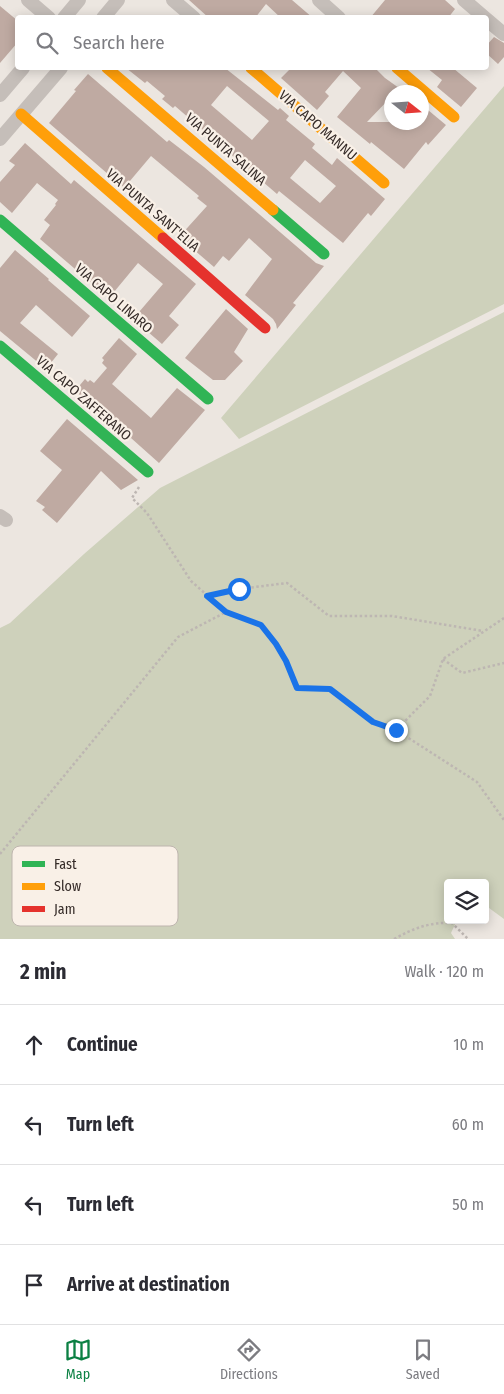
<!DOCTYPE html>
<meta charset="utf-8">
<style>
:root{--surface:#fff;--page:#f7f7f7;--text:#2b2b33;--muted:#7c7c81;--line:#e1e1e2;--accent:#0b8043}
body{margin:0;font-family:"Fira Sans Condensed",sans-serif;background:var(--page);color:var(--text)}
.controls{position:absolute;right:15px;bottom:15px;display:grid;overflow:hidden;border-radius:5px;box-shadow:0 2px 12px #0003}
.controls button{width:45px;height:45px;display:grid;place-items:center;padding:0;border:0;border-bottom:1px solid var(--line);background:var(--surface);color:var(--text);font:25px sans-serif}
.compass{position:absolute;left:384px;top:85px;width:45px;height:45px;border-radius:50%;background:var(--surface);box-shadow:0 2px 12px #0003;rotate:107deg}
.stop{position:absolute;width:15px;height:15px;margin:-11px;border:4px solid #1a73e8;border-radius:50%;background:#fff}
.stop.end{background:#1a73e8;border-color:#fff;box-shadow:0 1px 5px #0008}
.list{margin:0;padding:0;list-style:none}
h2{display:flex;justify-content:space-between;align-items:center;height:65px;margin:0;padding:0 20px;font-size:21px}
h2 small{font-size:16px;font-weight:400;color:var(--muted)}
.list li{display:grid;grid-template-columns:32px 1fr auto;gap:15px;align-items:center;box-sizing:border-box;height:80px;padding:0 20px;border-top:1px solid var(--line)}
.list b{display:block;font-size:19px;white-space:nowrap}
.list em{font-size:16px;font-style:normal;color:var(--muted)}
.icon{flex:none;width:28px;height:28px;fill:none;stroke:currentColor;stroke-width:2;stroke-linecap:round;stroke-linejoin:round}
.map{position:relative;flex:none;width:504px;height:939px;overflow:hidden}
.search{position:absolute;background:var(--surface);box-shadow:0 2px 12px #0003;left:15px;right:15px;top:15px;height:55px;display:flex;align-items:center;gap:12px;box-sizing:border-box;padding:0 18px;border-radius:5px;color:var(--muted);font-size:19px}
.sheet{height:385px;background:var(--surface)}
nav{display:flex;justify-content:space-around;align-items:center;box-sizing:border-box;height:70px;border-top:1px solid var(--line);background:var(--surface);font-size:14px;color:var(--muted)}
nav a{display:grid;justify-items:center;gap:2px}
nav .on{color:var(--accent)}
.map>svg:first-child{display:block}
.green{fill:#ced1bb}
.building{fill:#bfaaa2;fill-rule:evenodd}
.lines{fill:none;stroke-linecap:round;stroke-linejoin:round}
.path{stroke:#bdb6b2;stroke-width:2.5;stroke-dasharray:2.5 2.5;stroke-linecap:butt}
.street{stroke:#c5beb9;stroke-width:14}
.fast{stroke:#30b455;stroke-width:11}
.slow{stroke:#ff9f0a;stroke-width:11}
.jam{stroke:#e5322d;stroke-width:11}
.route{stroke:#1a73e8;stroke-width:6}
.labels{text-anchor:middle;stroke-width:4.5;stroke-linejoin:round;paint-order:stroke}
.street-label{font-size:14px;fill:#352b28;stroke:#f9f0e7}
.key{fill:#f9f0e7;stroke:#beb5ae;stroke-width:1}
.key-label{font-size:14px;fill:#352b28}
</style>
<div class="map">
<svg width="504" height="939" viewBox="0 0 504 939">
<rect width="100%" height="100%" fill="#ece6e0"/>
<!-- green -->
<path class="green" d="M 504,86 L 504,304 L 239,439 L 221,418 Z
M 504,312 L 504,919 L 485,905 L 485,883 L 448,883 L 448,920 L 457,920 L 451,933 L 455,939 L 0,939 L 0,628 L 10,623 L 84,554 L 160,488 Z"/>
<!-- building -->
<path class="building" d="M 189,0 L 292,0 L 313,18 L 281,18 L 266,4 L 255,18 L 209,18 Z
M 385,0 L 445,0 L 455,9 L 448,18 L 370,18 Z
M 0,6 L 18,21 L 18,42 L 0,63 Z
M 494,37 L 504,43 L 504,57 L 498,64 L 486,53 L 486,46 Z
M 126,68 L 225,68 L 278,110 L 280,108 L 289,116 L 286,120 L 315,144 L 312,148 L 332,165 L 337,158 L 385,199 L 371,216 L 368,213 L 343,243 L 279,191 L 277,194 L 175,106 L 173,108 L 162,99 L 165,96 L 147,81 L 145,83 ZM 227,86 L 269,121 L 252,140 L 211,105 ZM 305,160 L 336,186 L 320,203 L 290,178 Z
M 291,68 L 375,68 L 385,78 L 399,88 L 395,92 L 392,92 L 392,96 L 367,122 L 422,122 L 422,105 L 446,125 L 428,145 L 426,142 L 404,169 L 371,142 L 370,144 L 337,117 L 361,88 L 343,71 L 325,92 L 329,96 L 317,110 L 281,78 Z
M 427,68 L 453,68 L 477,88 L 461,107 L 437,87 L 442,80 Z
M 88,74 L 167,142 L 169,140 L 204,167 L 316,263 L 324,266 L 293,303 L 296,305 L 277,329 L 276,324 L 273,319 L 245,295 L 272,259 L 249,238 L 229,261 L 223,256 L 214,267 L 179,237 L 207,206 L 197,198 L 199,196 L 151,156 L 124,188 L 49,123 L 76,91 L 74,90 Z
M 25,143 L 71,184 L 74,180 L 196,284 L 169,316 L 179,325 L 162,344 L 133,319 L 163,284 L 138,263 L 109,298 L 40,239 L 50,225 L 44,220 L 56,205 L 55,204 L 58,200 L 37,183 L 12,213 L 0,202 L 0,182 L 15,165 L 9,161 Z
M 15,250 L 49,279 L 48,280 L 90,316 L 72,337 L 36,305 L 20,323 L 58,354 L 46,369 L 0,331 L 0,268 Z
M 226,309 L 248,329 L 234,352 L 243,361 L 225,380 L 213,380 L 185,358 Z
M 119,338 L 137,354 L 112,384 L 151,418 L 177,388 L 205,410 L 159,463 L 131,438 L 129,440 L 101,417 L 104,414 L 75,391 L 85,379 L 88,382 L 90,380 L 94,383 L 107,368 L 102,363 L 104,360 L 102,358 Z
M 67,419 L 138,480 L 121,490 L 101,471 L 57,523 L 42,510 L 45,507 L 36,501 L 62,470 L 40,451 Z"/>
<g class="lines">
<!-- path -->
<path class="path" d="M 139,487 L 132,498 L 147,513 L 191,581 L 226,612
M 207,595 L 239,589 L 287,583 L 329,616 L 392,616 L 483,631
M 443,659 L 462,673 L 504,663
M 396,730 L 477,782 L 504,820
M 0,854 L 178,637 L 226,612 C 235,616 255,620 262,627 C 280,642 288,666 297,688 L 330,689 L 373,722 L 396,730 L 430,696 L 443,659 L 504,618
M 394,939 C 414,928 430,922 452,923 L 468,939"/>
<!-- street -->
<path class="street" d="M 28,0 L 49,18
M 173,0 L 194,18
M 319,0 L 339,18
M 464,0 L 485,18
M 64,18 L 79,0
M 103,18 L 118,0
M 486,19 L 504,34
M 0,95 L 23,68
M 0,139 L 61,68
M 0,516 L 6,520"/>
<!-- fast -->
<path class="fast" d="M 273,210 L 324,254
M 0,220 L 208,399
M 0,346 L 148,472"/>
<!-- slow -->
<path class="slow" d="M 107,68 L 273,210
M 251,68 L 384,183
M 397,68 L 454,117
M 21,114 L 163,238"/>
<!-- jam -->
<path class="jam" d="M 163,238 L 265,328"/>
</g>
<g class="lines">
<!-- route -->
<path class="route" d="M 239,589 L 207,596 L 226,612 L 261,625 L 276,644 L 286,661 L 297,688 L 330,689 L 373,722 L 396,730"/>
</g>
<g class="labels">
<!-- street labels -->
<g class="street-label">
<text transform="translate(318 125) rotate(41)" y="5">VIA CAPO MANNU</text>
<text transform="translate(226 149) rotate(41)" y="5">VIA PUNTA SALINA</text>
<text transform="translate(153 210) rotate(41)" y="5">VIA PUNTA SANT'ELIA</text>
<text transform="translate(114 298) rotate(41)" y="5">VIA CAPO LINARO</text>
<text transform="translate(84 398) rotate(41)" y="5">VIA CAPO ZAFFERANO</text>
</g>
</g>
<!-- legend -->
<rect x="12" y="846" width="166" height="80" rx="8" class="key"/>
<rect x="22" y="861" width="23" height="6" fill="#30b455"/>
<rect x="22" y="883" width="23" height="7" fill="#ff9f0a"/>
<rect x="22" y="906" width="23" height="6" fill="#e5322d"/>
<g class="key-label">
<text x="54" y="869">Fast</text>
<text x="54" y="891">Slow</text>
<text x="54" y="914">Jam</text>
</g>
</svg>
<div class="controls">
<button><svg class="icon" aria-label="layers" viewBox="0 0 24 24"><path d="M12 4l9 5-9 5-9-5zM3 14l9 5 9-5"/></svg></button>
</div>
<svg class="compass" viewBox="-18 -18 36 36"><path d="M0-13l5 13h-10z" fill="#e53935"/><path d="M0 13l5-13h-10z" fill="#7c7c81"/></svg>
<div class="stop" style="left:239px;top:589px"></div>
<div class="stop end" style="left:396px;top:730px"></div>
<div class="search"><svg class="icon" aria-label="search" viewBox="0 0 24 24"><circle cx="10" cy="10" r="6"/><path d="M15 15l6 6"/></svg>Search here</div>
</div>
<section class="sheet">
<h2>2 min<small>Walk · 120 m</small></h2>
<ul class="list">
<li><svg class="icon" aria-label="ahead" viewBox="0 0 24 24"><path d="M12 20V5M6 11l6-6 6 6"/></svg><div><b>Continue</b></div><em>10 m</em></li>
<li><svg class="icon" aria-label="left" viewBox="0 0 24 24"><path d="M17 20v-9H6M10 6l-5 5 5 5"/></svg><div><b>Turn left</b></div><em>60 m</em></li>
<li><svg class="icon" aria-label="left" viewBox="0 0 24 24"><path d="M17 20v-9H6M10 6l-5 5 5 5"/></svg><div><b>Turn left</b></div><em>50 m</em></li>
<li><svg class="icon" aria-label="arrive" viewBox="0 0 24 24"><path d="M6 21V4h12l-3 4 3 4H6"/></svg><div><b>Arrive at destination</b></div></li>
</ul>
</section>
<nav>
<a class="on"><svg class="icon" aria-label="map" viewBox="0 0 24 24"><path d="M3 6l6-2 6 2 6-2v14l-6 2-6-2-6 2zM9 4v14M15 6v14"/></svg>Map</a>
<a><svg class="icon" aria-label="directions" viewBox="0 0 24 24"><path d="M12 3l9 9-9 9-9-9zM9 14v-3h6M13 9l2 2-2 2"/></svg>Directions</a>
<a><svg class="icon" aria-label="saved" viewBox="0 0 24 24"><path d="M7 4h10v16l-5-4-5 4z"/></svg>Saved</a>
</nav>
